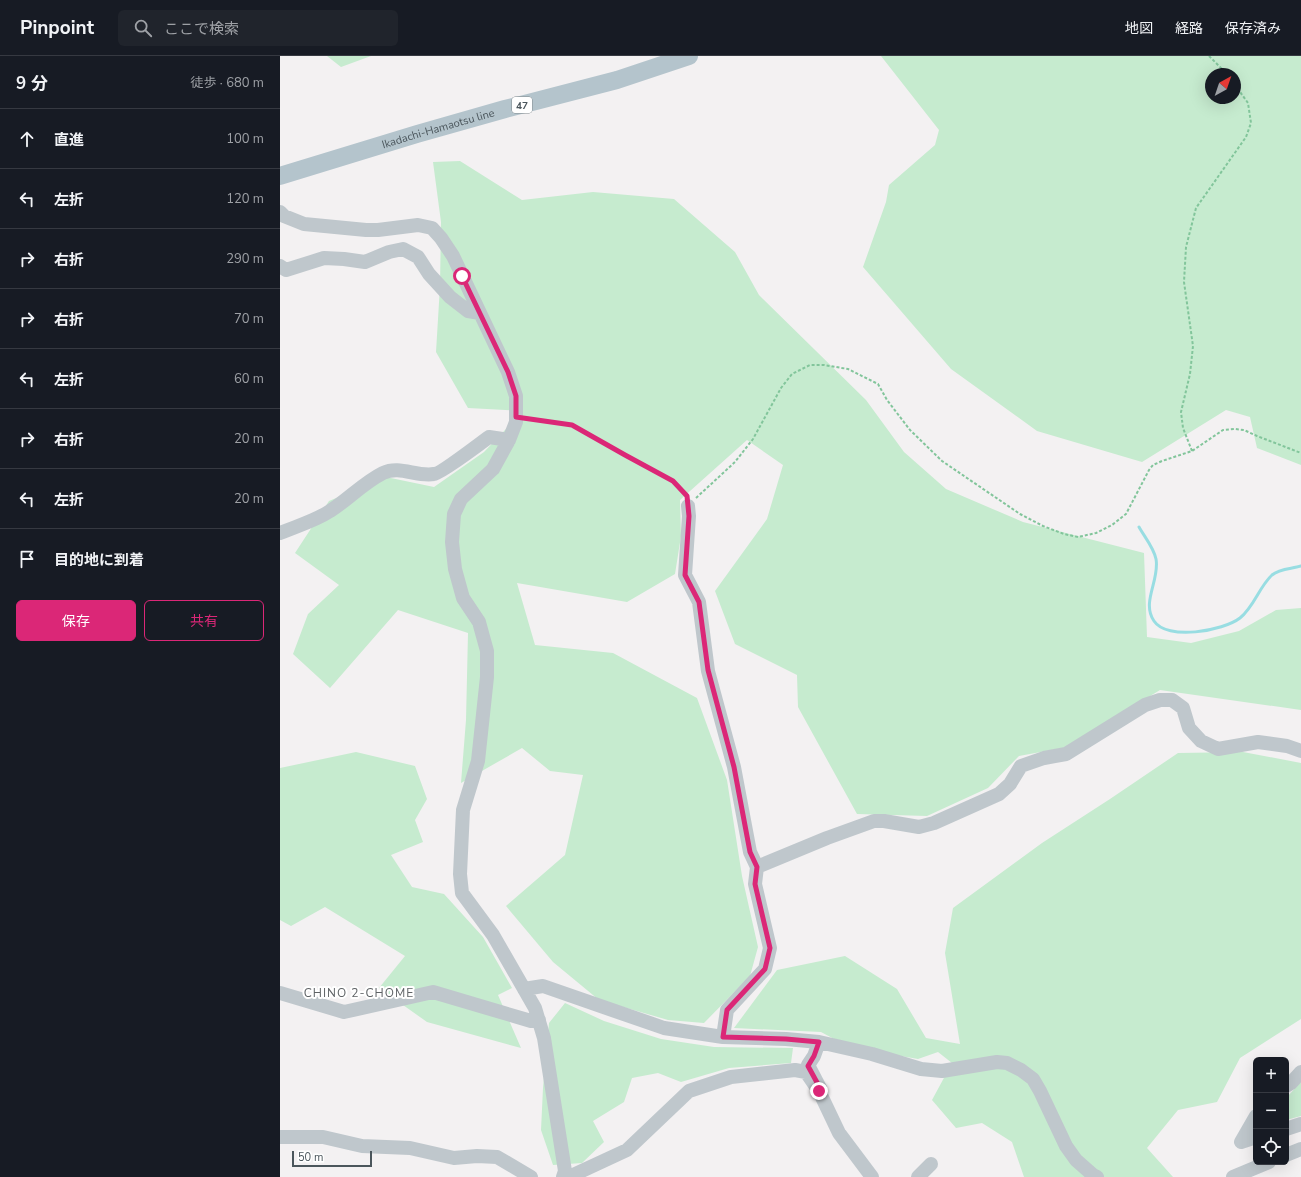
<!DOCTYPE html>
<html lang="ja">
<meta charset="utf-8">
<style>
:root{--surface:#171b24;--page:#20242c;--text:#f1f3f6;--muted:#9ea1a6;--line:#363941;--accent:#db2777}
body{margin:0;font-family:"Nunito Sans","Noto Sans JP",sans-serif;background:var(--page);color:var(--text)}
.controls{position:absolute;right:12px;bottom:12px;display:grid;overflow:hidden;border-radius:6px;box-shadow:0 4px 16px #0002}
.controls button{width:36px;height:36px;display:grid;place-items:center;padding:0;border:0;border-bottom:1px solid var(--line);background:var(--surface);color:var(--text);font:20px sans-serif}
.compass{position:absolute;left:925px;top:12px;width:36px;height:36px;border-radius:50%;background:var(--surface);box-shadow:0 4px 16px #0002;rotate:40deg}
.scale{position:absolute;left:12px;bottom:10px;width:80px;box-sizing:border-box;padding-left:4px;border:2px solid #4b565c;border-top:0;font-size:11px;line-height:14px;white-space:nowrap;color:#4b565c;-webkit-text-stroke:3px #fff;paint-order:stroke}
.stop{position:absolute;width:12px;height:12px;margin:-9px;border:3px solid #db2777;border-radius:50%;background:#fff}
.stop.end{background:#db2777;border-color:#fff;box-shadow:0 1px 4px #0008}
.list{margin:0;padding:0;list-style:none}
h2{display:flex;justify-content:space-between;align-items:center;height:52px;margin:0;padding:0 16px;font-size:17px}
h2 small{font-size:13px;font-weight:400;color:var(--muted)}
.list li{display:grid;grid-template-columns:26px 1fr auto;gap:12px;align-items:center;box-sizing:border-box;height:60px;padding:0 16px;border-top:1px solid var(--line)}
.list b{display:block;font-size:15px;white-space:nowrap}
.list em{font-size:13px;font-style:normal;color:var(--muted)}
.actions{display:flex;gap:8px;padding:12px 16px}
.actions a{flex:1;padding:9px 0;border:1px solid var(--accent);border-radius:6px;text-align:center;font-size:14px;color:var(--accent)}
.actions .main{background:var(--accent);color:#fff}
.icon{flex:none;width:22px;height:22px;fill:none;stroke:currentColor;stroke-width:2;stroke-linecap:round;stroke-linejoin:round}
.map{position:relative;flex:none;width:1021px;height:1121px;overflow:hidden}
header{display:flex;align-items:center;gap:24px;box-sizing:border-box;height:56px;padding:0 20px;background:var(--surface);border-bottom:1px solid var(--line)}
header strong{font-size:19px}
nav{display:flex;gap:22px;margin-inline-start:auto;font-size:14px}
.search{width:280px;height:36px;background:var(--page);display:flex;align-items:center;gap:10px;box-sizing:border-box;padding:0 14px;border-radius:6px;color:var(--muted);font-size:15px}
main{display:flex}
aside{flex:1;background:var(--surface)}
.map>svg:first-child{display:block}
.green{fill:#c6ebcf;fill-rule:evenodd}
.lines{fill:none;stroke-linecap:round;stroke-linejoin:round}
.stream{stroke:#98dde2;stroke-width:3}
.path{stroke:#82c59b;stroke-width:2;stroke-dasharray:3 2;stroke-linecap:butt}
.minor{stroke:#bfc7cc;stroke-width:14}
.major{stroke:#b4c4cc;stroke-width:18}
.route{stroke:#db2777;stroke-width:5}
.labels{text-anchor:middle;stroke-width:4;stroke-linejoin:round;paint-order:stroke}
.shield{fill:#fff;stroke:#81898d;stroke-width:1}
.shield-label{font-size:10px;font-weight:bold;fill:#4b565c}
.street-label{font-size:11px;fill:#4b565c;stroke:#fff}
.neighbourhood-label{font-size:12px;letter-spacing:1px;fill:#5e6265;stroke:#fff}
</style>
<header>
<strong>Pinpoint</strong>
<div class="search"><svg class="icon" aria-label="search" viewBox="0 0 24 24"><circle cx="10" cy="10" r="6"/><path d="M15 15l6 6"/></svg>ここで検索</div>
<nav><a>地図</a><a>経路</a><a>保存済み</a></nav>
</header>
<main>
<aside>
<h2>9 分<small>徒歩 · 680 m</small></h2>
<ul class="list">
<li><svg class="icon" aria-label="ahead" viewBox="0 0 24 24"><path d="M12 20V5M6 11l6-6 6 6"/></svg><div><b>直進</b></div><em>100 m</em></li>
<li><svg class="icon" aria-label="left" viewBox="0 0 24 24"><path d="M17 20v-9H6M10 6l-5 5 5 5"/></svg><div><b>左折</b></div><em>120 m</em></li>
<li><svg class="icon" aria-label="right" viewBox="0 0 24 24"><path d="M7 20v-9h11M14 6l5 5-5 5"/></svg><div><b>右折</b></div><em>290 m</em></li>
<li><svg class="icon" aria-label="right" viewBox="0 0 24 24"><path d="M7 20v-9h11M14 6l5 5-5 5"/></svg><div><b>右折</b></div><em>70 m</em></li>
<li><svg class="icon" aria-label="left" viewBox="0 0 24 24"><path d="M17 20v-9H6M10 6l-5 5 5 5"/></svg><div><b>左折</b></div><em>60 m</em></li>
<li><svg class="icon" aria-label="right" viewBox="0 0 24 24"><path d="M7 20v-9h11M14 6l5 5-5 5"/></svg><div><b>右折</b></div><em>20 m</em></li>
<li><svg class="icon" aria-label="left" viewBox="0 0 24 24"><path d="M17 20v-9H6M10 6l-5 5 5 5"/></svg><div><b>左折</b></div><em>20 m</em></li>
<li><svg class="icon" aria-label="arrive" viewBox="0 0 24 24"><path d="M6 21V4h12l-3 4 3 4H6"/></svg><div><b>目的地に到着</b></div></li>
</ul>
<div class="actions"><a class="main">保存</a><a>共有</a></div>
</aside>
<div class="map">
<svg width="1021" height="1121" viewBox="0 0 1021 1121">
<rect width="100%" height="100%" fill="#f3f1f2"/>
<!-- green -->
<path class="green" d="M 47,0 L 91,0 L 61,11 Z
M 601,0 L 1021,0 L 1021,409 L 977,392 L 970,361 L 946,354 L 862,406 L 757,375 L 671,313 L 583,211 L 606,146 L 609,129 L 655,89 L 659,74 ZM 931,18 L 955,18 L 955,42 L 931,42 Z
M 180,105 L 242,144 L 313,136 L 394,143 L 455,196 L 479,239 L 586,344 L 624,396 L 666,433 L 743,466 L 864,497 L 867,581 L 911,587 L 959,575 L 996,554 L 1021,552 L 1021,654 L 880,634 L 788,691 L 739,700 L 708,732 L 647,760 L 577,758 L 518,651 L 517,619 L 455,588 L 435,535 L 487,463 L 503,409 L 467,384 L 400,444 L 401,480 L 395,518 L 347,546 L 237,527 L 255,589 L 333,597 L 417,642 L 447,724 L 462,820 L 478,891 L 470,920 L 424,967 L 388,964 L 319,944 L 273,906 L 226,850 L 285,799 L 303,719 L 270,715 L 242,692 L 181,727 L 186,664 L 188,577 L 118,554 L 50,632 L 13,598 L 28,558 L 59,529 L 15,497 L 49,445 L 106,421 L 154,431 L 204,396 L 243,355 L 188,352 L 156,296 L 160,230 L 161,166 L 153,106 Z
M 76,696 L 135,710 L 147,743 L 135,764 L 143,786 L 111,799 L 132,831 L 164,838 L 203,881 L 232,932 L 218,939 L 241,992 L 147,966 L 99,932 L 125,900 L 45,851 L 11,870 L 0,864 L 0,712 Z
M 963,696 L 1021,707 L 1021,963 L 960,1002 L 937,1046 L 898,1054 L 867,1092 L 893,1121 L 744,1121 L 732,1086 L 702,1067 L 676,1072 L 652,1044 L 672,1007 L 658,996 L 638,1003 L 569,991 L 541,976 L 454,972 L 497,914 L 565,900 L 617,933 L 646,982 L 680,988 L 665,897 L 673,852 L 762,787 L 830,743 L 898,697 Z
M 285,947 L 324,965 L 381,983 L 434,991 L 513,992 L 511,1007 L 449,1012 L 401,1026 L 378,1017 L 352,1022 L 344,1046 L 313,1065 L 324,1086 L 302,1107 L 273,1109 L 261,1074 L 263,1032 L 269,967 Z
M 1021,1026 L 1021,1060 L 1006,1064 L 1006,1042 Z"/>
<g class="lines">
<!-- stream -->
<path class="stream" d="M 859,471 C 864,480 874,492 876,503 C 880,524 861,546 874,565 C 887,585 943,575 960,562 C 974,551 979,531 992,519 C 1000,512 1012,513 1021,510"/>
<!-- path -->
<path class="path" d="M 929,0 L 947,18
M 248,363 L 292,369 L 345,399 L 393,425 L 406,439
M 912,395 L 903,372 L 901,356 L 910,318 L 913,290 L 904,226 L 906,191 L 916,152 L 966,81 L 971,67 L 968,47 L 955,29
M 416,442 L 455,406 L 473,383 L 501,332 L 512,318 L 530,309 L 544,309 L 568,313 L 598,328 L 607,344 L 630,374 L 662,405 L 740,458 L 763,470 L 784,478 L 798,481 L 816,477 L 832,469 L 846,458 L 869,414 L 873,409 L 882,405 L 912,395 L 943,374 L 955,373 L 964,374 L 977,380 L 1021,397"/>
<!-- minor -->
<path class="minor" d="M 0,156 L 4,160 L 24,168 L 86,174 L 98,174 L 138,169 L 152,172 L 161,182 L 173,200 L 228,316 L 236,340 L 236,366 L 229,384 L 213,413 L 181,443 L 174,458 L 172,486 L 175,513 L 183,542 L 199,566 L 207,595 L 207,621 L 198,705 L 183,754 L 180,818 L 182,837 L 213,879 L 255,952 L 264,982 L 285,1115 L 283,1121
M 0,210 L 6,214 L 44,202 L 64,203 L 85,206 L 109,196 L 123,193 L 138,201 L 149,218 L 170,241 L 188,255 L 200,257
M 408,450 L 409,460 L 405,519 L 419,546 L 428,615 L 454,711 L 470,796 L 477,811 L 475,828 L 490,892 L 485,913 L 447,954 L 443,981
M 0,477 C 17,470 35,465 50,455 C 69,443 83,427 103,417 C 120,409 136,421 154,418 C 160,418 201,387 209,381 L 229,384
M 477,811 L 547,782 L 594,765 L 604,765 L 639,771 L 654,767 L 719,738 L 730,728 L 741,710 L 764,702 L 786,698 L 865,649 L 880,644 L 892,644 L 903,652 L 909,672 L 921,685 L 938,693 L 978,686 L 1007,690 L 1021,695
M 244,933 L 263,930 L 384,972 L 443,981 L 506,983 L 539,986 L 592,998 L 641,1013 L 662,1015 L 717,1006 L 727,1007 L 741,1014 L 753,1023 L 760,1035 L 786,1090 L 796,1104 L 813,1119 L 817,1121
M 0,937 L 64,956 L 153,936 L 251,965 L 259,964
M 539,986 L 534,1000 L 528,1009 L 540,1032 L 539,1035 L 559,1077 L 592,1121
M 1006,1030 L 1011,1027 L 1021,1016
M 976,1060 L 961,1086 L 976,1081
M 1006,1073 L 1021,1068
M 0,1081 L 43,1081 L 82,1090 L 130,1092 L 174,1102 L 197,1100 L 217,1101 L 251,1121
M 1006,1099 L 1021,1093
M 283,1121 L 293,1119 L 347,1094 L 409,1035 L 451,1021 L 515,1014 L 526,1016 L 539,1035
M 638,1121 L 651,1108
M 953,1121 L 989,1106"/>
<!-- major -->
<path class="major" id="s1" d="M 0,120 L 137,78 L 225,53 L 337,24 L 409,0"/>
</g>
<g class="lines">
<!-- route -->
<path class="route" d="M 182,220 L 228,316 L 236,340 L 236,361 L 292,369 L 345,399 L 393,425 L 407,440 L 409,460 L 405,519 L 419,546 L 428,614 L 454,711 L 470,796 L 477,811 L 475,828 L 490,892 L 485,913 L 447,954 L 443,981 L 506,983 L 539,986 L 534,1000 L 528,1010 L 540,1032 L 539,1035"/>
</g>
<g class="labels">
<!-- shield labels -->
<rect class="shield" x="232" y="41" width="20" height="16" rx="3"/>
<g class="shield-label">
<text x="242" y="53">47</text>
</g>
<!-- street labels -->
<g class="street-label">
<text dy="4" stroke="none"><textPath href="#s1" startOffset="165">Ikadachi-Hamaotsu line</textPath></text>
</g>
<!-- neighbourhood labels -->
<g class="neighbourhood-label">
<text x="79" y="941">CHINO 2-CHOME</text>
</g>
</g>
</svg>
<div class="controls">
<button>+</button>
<button>−</button>
<button><svg class="icon" aria-label="locate" viewBox="0 0 24 24"><circle cx="12" cy="12" r="6"/><path d="M12 2v4M12 18v4M2 12h4M18 12h4"/></svg></button>
</div>
<svg class="compass" viewBox="-18 -18 36 36"><path d="M0-13l5 13h-10z" fill="#e53935"/><path d="M0 13l5-13h-10z" fill="#9ea1a6"/></svg>
<div class="scale">50 m</div>
<div class="stop" style="left:182px;top:220px"></div>
<div class="stop end" style="left:539px;top:1035px"></div>
</div>
</main>
